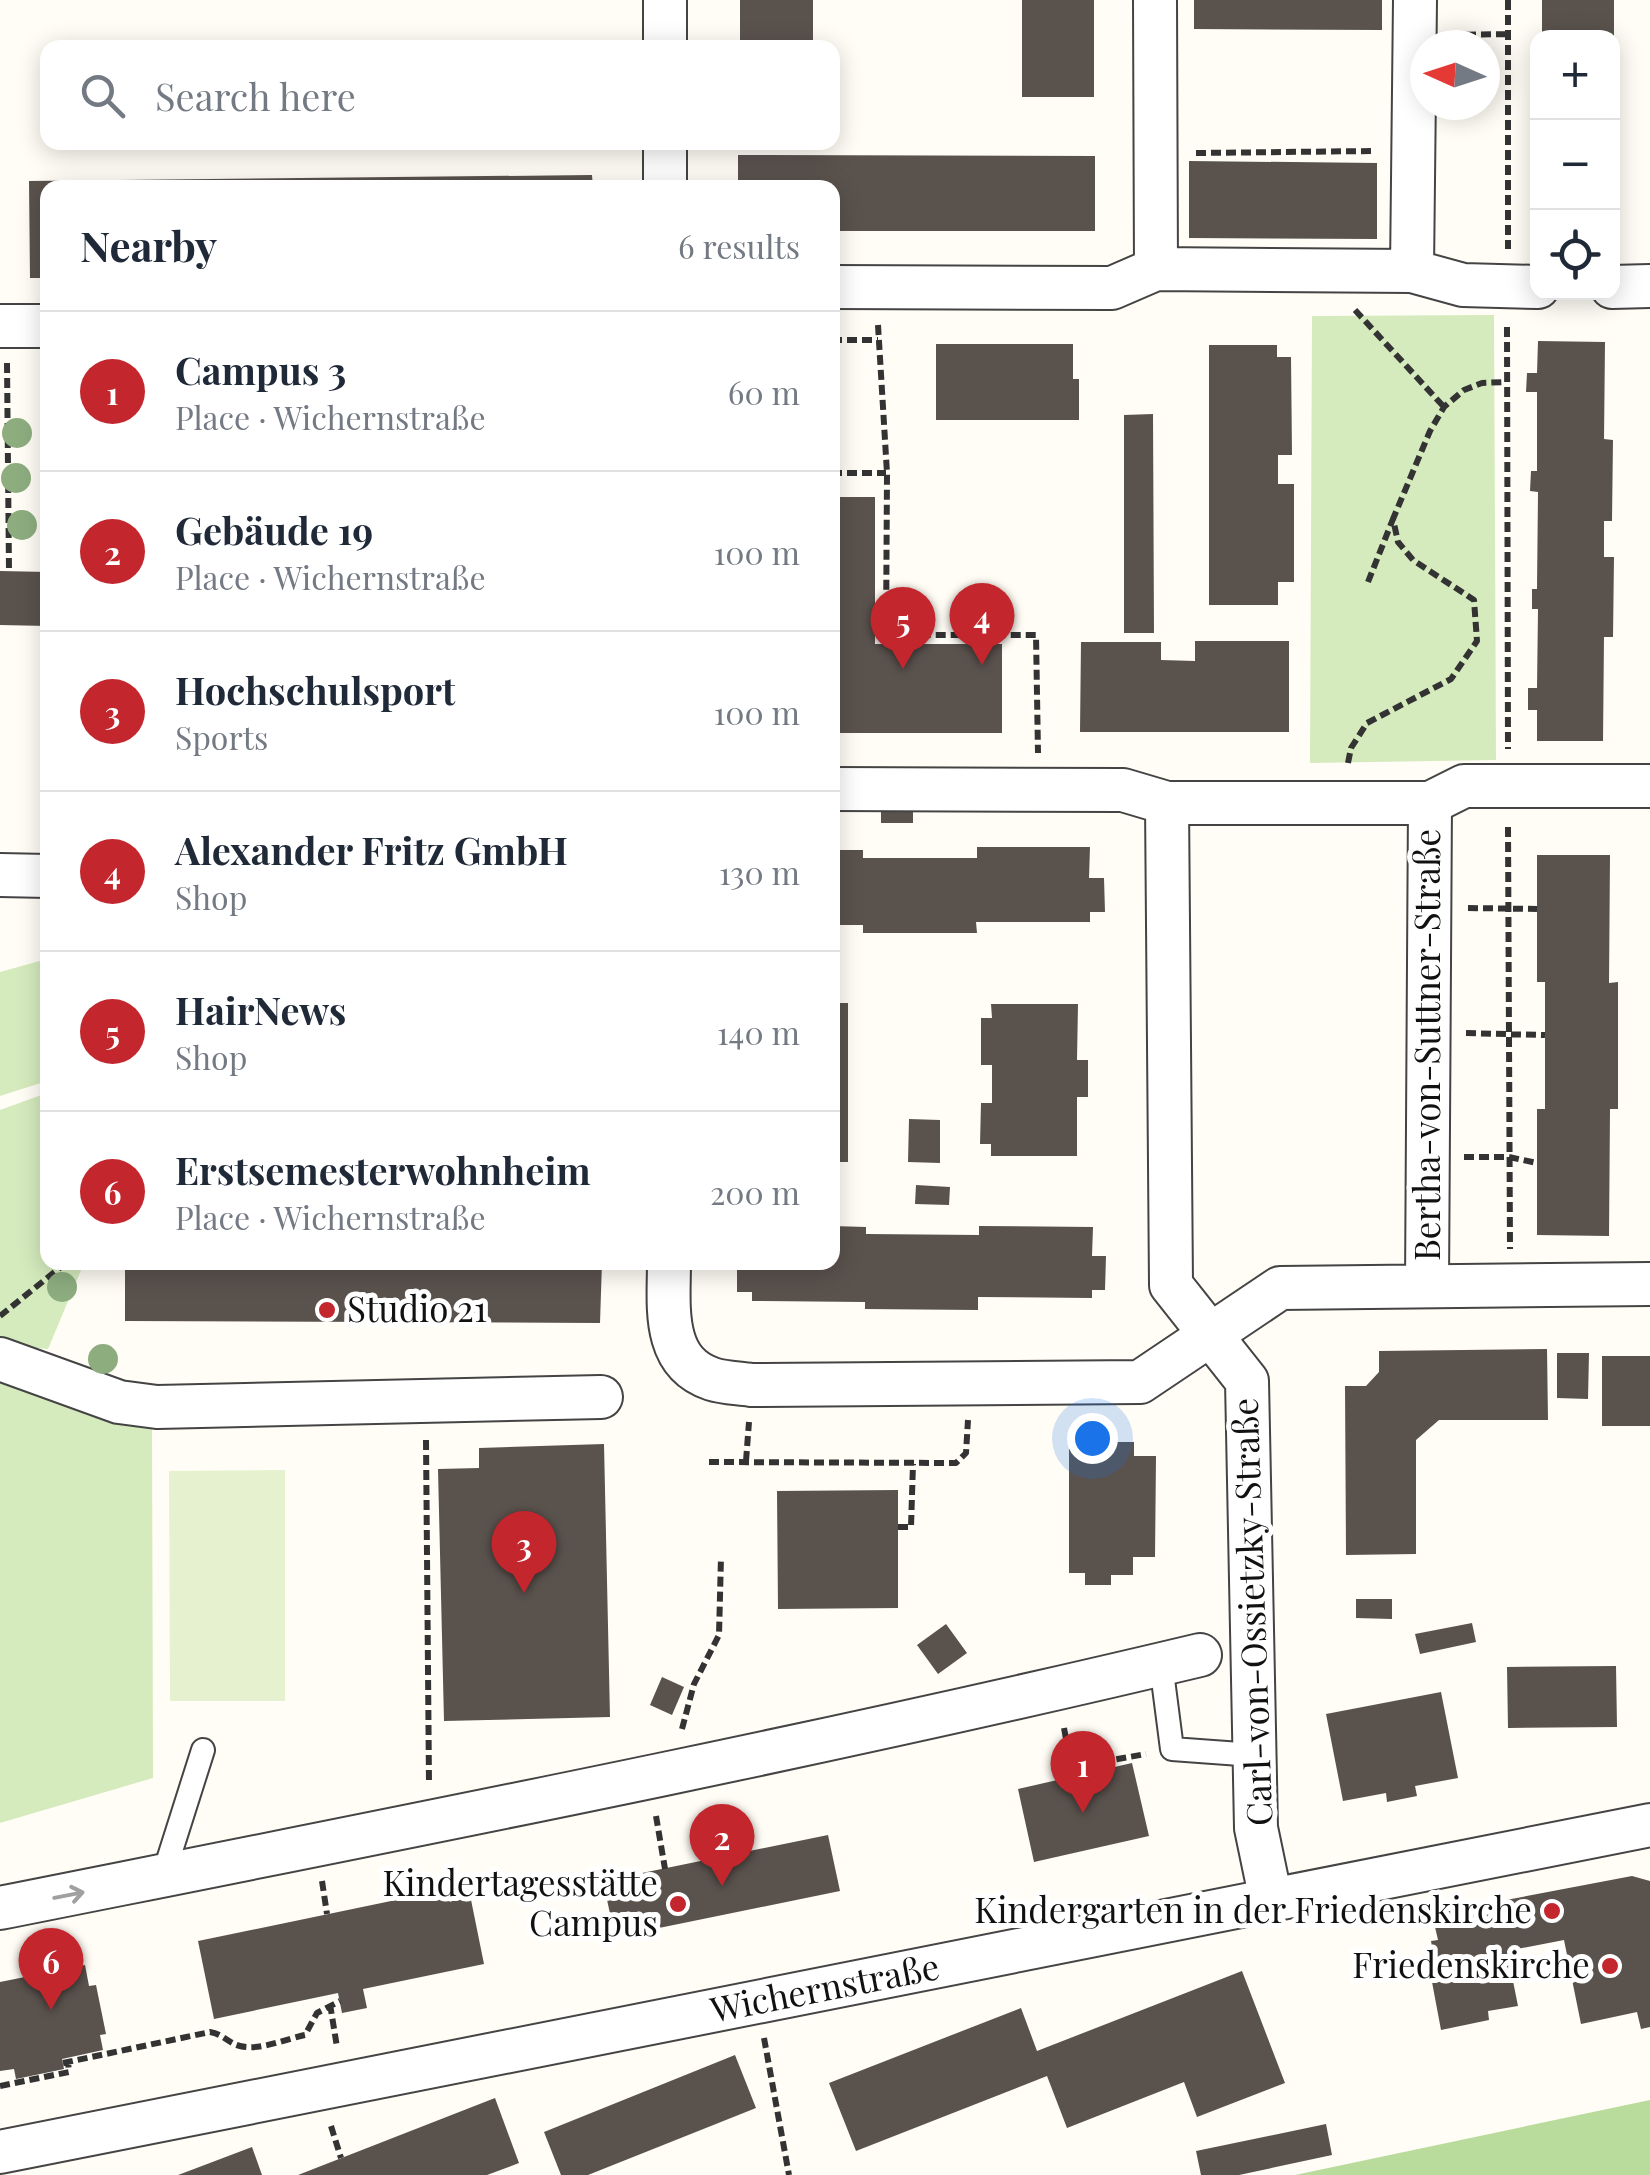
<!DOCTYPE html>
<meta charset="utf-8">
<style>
:root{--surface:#fff;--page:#f2f2f3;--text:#1f2937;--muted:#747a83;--line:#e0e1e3;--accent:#c4262e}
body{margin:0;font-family:"Playfair Display",serif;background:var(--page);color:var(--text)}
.controls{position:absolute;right:30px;top:30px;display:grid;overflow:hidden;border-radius:20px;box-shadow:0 5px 25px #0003}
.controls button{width:90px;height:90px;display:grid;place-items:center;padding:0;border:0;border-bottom:2px solid var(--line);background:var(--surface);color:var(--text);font:50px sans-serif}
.compass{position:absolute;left:1410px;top:30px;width:90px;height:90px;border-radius:50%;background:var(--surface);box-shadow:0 5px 25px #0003;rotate:273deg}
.you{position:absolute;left:1092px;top:1438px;width:35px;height:35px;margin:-25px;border:8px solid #fff;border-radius:50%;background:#1a73e8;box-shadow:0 0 0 15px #1a73e833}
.badge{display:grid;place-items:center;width:65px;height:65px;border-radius:50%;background:var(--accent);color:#fff;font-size:32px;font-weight:700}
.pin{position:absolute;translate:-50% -82px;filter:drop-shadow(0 2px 5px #0008)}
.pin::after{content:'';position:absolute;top:52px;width:35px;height:30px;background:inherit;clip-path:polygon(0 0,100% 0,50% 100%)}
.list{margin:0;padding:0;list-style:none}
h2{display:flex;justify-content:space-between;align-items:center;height:130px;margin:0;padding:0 40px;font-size:42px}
h2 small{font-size:32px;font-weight:400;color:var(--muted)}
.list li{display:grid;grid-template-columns:65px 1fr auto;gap:30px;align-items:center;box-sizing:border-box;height:160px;padding:0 40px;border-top:2px solid var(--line)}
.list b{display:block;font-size:38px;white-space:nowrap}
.list p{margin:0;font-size:32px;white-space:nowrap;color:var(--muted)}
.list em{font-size:32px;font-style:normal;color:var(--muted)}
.icon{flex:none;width:55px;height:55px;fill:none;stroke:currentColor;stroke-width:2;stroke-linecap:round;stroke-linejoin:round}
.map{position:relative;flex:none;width:1650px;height:2175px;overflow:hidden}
.search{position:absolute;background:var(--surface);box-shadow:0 5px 25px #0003;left:40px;top:40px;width:800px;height:110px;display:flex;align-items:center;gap:25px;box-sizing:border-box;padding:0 35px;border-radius:20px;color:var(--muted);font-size:38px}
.panel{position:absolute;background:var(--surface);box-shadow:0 5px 25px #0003;left:40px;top:180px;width:800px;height:1090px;border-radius:20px}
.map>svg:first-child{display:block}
.green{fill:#d5ebbd}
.forest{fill:#b9dc9c}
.pitch{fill:#e6f2cf}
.building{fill:#5a524d}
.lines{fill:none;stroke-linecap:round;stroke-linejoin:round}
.service-casing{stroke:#444;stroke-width:26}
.minor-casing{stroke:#444;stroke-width:46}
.path{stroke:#333;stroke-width:6;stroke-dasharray:10 5;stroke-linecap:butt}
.service{stroke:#fff;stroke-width:22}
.minor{stroke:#fff;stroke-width:42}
.tree{fill:#8dad7f}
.oneway{stroke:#a0a0a0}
.poi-dot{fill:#c4262e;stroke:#fff;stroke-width:4}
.labels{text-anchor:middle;stroke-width:10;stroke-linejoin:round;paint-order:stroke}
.street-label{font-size:35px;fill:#111;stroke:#fff}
.poi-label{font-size:35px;fill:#111;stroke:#fff;text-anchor:end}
</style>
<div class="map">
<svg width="1650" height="2175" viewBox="0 0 1650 2175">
<rect width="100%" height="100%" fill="#fffdf5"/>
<!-- green -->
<path class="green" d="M 1494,315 L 1496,760 L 1310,763 L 1312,316 Z
M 47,959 L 47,1081 L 0,1096 L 0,972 Z
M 47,1093 L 48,1262 L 84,1263 L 48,1349 L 0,1345 L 0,1110 Z
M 0,1380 L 152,1415 L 153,1778 L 0,1823 Z"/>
<!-- forest -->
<path class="forest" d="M 1650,2100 L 1650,2175 L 1295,2175 Z"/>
<!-- pitch -->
<path class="pitch" d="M 285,1470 L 285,1701 L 170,1701 L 169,1471 Z"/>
<!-- building -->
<path class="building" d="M 740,0 L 813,0 L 813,48 L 740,48 Z
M 1022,0 L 1094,0 L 1094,97 L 1022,97 Z
M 1194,0 L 1382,0 L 1382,30 L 1194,29 Z
M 1542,0 L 1614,0 L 1614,38 L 1542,38 Z
M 1534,147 L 1538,147 L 1538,233 L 1533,233 Z
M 738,155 L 1095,156 L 1095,231 L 832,231 L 832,188 L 738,188 Z
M 1189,161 L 1377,163 L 1377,239 L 1189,238 Z
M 592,175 L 593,188 L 48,188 L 48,278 L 30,278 L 29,181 Z
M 1538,341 L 1605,342 L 1604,439 L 1613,440 L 1612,521 L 1604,521 L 1604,557 L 1614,557 L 1613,637 L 1604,637 L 1603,741 L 1537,741 L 1537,710 L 1528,710 L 1528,688 L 1537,688 L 1538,609 L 1532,609 L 1532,589 L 1537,589 L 1538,492 L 1530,491 L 1531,471 L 1537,471 L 1537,392 L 1526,392 L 1527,373 L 1537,373 Z
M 936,344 L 1073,344 L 1073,379 L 1079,379 L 1079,420 L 936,420 Z
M 1209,345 L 1277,345 L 1277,357 L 1291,357 L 1292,455 L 1278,455 L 1278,484 L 1294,484 L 1294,582 L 1278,582 L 1278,605 L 1209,605 Z
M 1153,414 L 1154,633 L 1124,633 L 1124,415 Z
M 832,497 L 875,497 L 875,644 L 1002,644 L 1002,733 L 832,733 Z
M 0,571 L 48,572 L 48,626 L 0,625 Z
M 1195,641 L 1289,641 L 1289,732 L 1080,732 L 1081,642 L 1161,642 L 1161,660 L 1195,661 Z
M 881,807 L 913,807 L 913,823 L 881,823 Z
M 977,847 L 1090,847 L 1089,878 L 1104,878 L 1105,912 L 1090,912 L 1090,922 L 976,922 L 977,933 L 863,933 L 863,925 L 832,925 L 832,850 L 863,850 L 863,858 L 977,858 Z
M 1537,855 L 1610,855 L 1609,983 L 1618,982 L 1618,1109 L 1610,1109 L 1609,1236 L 1537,1235 L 1537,1109 L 1545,1109 L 1545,982 L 1537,982 Z
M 832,1003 L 848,1003 L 848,1162 L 832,1162 Z
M 991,1004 L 1078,1004 L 1077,1060 L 1088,1060 L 1088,1097 L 1077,1097 L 1077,1156 L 991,1156 L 991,1144 L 980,1144 L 981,1103 L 992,1103 L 992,1065 L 981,1065 L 981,1018 L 992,1018 Z
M 909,1119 L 940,1120 L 940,1163 L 908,1162 Z
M 916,1185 L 950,1187 L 949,1205 L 915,1204 Z
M 832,1226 L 866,1227 L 866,1234 L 979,1235 L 979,1226 L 1093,1227 L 1092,1256 L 1106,1256 L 1105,1290 L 1092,1290 L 1092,1298 L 978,1297 L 978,1310 L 865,1309 L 865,1302 L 752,1301 L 752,1292 L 737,1292 L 737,1262 L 832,1262 Z
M 125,1262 L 602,1262 L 600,1323 L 125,1321 Z
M 1547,1349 L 1548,1420 L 1439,1420 L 1416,1440 L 1416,1554 L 1346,1555 L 1345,1386 L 1366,1386 L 1379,1372 L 1379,1351 Z
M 1557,1353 L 1589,1353 L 1588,1399 L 1557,1398 Z
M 1602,1356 L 1650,1356 L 1650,1426 L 1602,1426 Z
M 1069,1442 L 1134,1442 L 1134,1456 L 1156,1456 L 1155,1557 L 1133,1557 L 1133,1575 L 1111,1575 L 1111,1585 L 1085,1585 L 1085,1573 L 1069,1573 Z
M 604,1444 L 610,1717 L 444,1721 L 438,1469 L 479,1468 L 479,1448 Z
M 898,1490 L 898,1608 L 778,1609 L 777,1491 Z
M 1356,1599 L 1392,1599 L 1392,1619 L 1356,1618 Z
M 1472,1623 L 1476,1642 L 1420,1654 L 1415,1634 Z
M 946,1624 L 967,1653 L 938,1674 L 917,1645 Z
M 1616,1666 L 1617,1727 L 1508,1728 L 1507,1667 Z
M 662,1677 L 684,1687 L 672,1715 L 650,1705 Z
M 1441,1692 L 1458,1778 L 1415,1786 L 1417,1796 L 1387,1802 L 1386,1793 L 1343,1801 L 1326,1714 Z
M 1132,1763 L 1149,1836 L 1034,1862 L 1018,1789 Z
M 828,1835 L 840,1891 L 615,1937 L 603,1881 Z
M 1632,1876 L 1650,1881 L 1650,2027 L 1641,2029 L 1637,2012 L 1581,2024 L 1564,1940 L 1507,1951 L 1518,2006 L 1488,2011 L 1489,2020 L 1441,2030 L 1432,1982 L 1438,1981 L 1431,1941 L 1438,1940 L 1432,1914 Z
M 468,1885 L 484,1964 L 363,1989 L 367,2008 L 342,2013 L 338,1993 L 214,2019 L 198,1941 Z
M 85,1965 L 89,1986 L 96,1985 L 106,2034 L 100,2035 L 103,2050 L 62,2059 L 64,2069 L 16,2079 L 14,2069 L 0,2071 L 0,1982 Z
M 1242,1971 L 1285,2083 L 1197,2117 L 1184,2082 L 1067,2128 L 1047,2076 L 856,2151 L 829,2083 L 1021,2008 L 1037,2051 Z
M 735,2055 L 756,2108 L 588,2175 L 561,2175 L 544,2132 Z
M 495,2098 L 519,2163 L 487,2175 L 298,2175 Z
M 1326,2124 L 1332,2155 L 1239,2175 L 1201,2175 L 1196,2151 Z
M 252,2147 L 262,2175 L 178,2175 L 194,2169 Z"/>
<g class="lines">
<!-- service casing -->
<g class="service-casing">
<path id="service" d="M 1161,1664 L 1172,1749 L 1254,1755
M 163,1876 L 203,1750"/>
</g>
<!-- minor casing -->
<g class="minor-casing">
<path id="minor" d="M 665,0 L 665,48
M 1155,0 L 1156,269
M 665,142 L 665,188
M 1412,271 L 1415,0
M 832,287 L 1112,288 L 1156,269 L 1412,271 L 1463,285 L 1538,287
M 1612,287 L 1650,286
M 0,326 L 48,326
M 832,789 L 1123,790 L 1167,803 L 1430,803 L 1464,786 L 1650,786
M 1167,803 L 1171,1285 L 1247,1381 L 1256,1828 L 1271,1900
M 0,875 L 48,876
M 669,1262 C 669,1305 661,1362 712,1379 C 724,1383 738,1383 751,1385 L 1140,1382 L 1280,1288 L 1650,1284
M 1427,1286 L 1430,803
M 0,1359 L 119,1402 L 157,1407 L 601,1397
M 0,1908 C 401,1828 802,1750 1200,1655
M 0,2152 L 1650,1825"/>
</g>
<!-- path -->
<path class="path" d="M 1508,0 L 1508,249
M 1451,35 L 1508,34
M 1196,153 L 1373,151
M 1355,310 L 1444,407
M 878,325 L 887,473 L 886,635 L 1036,635 L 1038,753
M 1507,327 L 1508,749
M 832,340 L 878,340
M 7,363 L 9,571
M 832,473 L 886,473
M 1368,582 L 1393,519
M 1348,763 L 1351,748 L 1367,723 L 1451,679 L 1477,641 L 1474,600 L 1413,560 L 1398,542 L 1393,519 L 1430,431 L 1444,407 L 1464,390 L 1482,383 L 1506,382
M 1508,827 L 1510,1249
M 1468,908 L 1537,909
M 1466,1033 L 1545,1035
M 1464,1157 L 1509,1157 L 1537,1163
M 0,1316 L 67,1262
M 426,1440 L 429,1783
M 746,1461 L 749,1422
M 709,1462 L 956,1463 L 966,1453 L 968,1420
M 898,1527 L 911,1527 L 913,1464
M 1064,1728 L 1073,1776
M 682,1729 L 694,1684 L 719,1635 L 721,1557
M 1072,1767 L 1146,1754
M 656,1816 L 665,1869
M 322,1881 L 327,1914
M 330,2004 L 337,2047
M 764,2038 L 789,2175
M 63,2063 L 210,2032 C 223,2034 228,2043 240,2046 C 259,2051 286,2039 305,2035 L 317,2013 L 340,2001
M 0,2086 L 69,2072 L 68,2062
M 331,2126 L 341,2158"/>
<!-- service -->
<use href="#service" class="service"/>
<!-- minor -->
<use href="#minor" class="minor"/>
</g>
<!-- trees -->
<g class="tree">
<circle cx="17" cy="433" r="15"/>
<circle cx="16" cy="478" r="15"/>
<circle cx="22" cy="525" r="15"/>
<circle cx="62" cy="1287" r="15"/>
<circle cx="103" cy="1359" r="15"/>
</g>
<!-- one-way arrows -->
<defs><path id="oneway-shaft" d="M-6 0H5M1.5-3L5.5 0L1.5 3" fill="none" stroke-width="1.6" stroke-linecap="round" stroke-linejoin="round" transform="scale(2.5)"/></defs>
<use class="oneway" href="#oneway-shaft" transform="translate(69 1895) rotate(-11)"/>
<!-- markers -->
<g class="poi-dot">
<circle cx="327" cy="1310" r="10"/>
<circle cx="678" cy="1904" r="10"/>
<circle cx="1552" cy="1911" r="10"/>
<circle cx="1610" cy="1966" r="10"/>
</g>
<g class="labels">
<!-- street labels -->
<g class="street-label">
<text transform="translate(1428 1045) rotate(-90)" y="12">Bertha-von-Suttner-Straße</text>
<text transform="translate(1253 1612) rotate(-92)" y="12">Carl-von-Ossietzky-Straße</text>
<text transform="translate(825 1989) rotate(-11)" y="12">Wichernstraße</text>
</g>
<!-- poi labels -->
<g class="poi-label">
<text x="347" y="1322" text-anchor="start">Studio 21</text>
<text x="658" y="1896">Kindertagesstätte<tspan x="658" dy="40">Campus</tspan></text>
<text x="1532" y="1923">Kindergarten in der Friedenskirche</text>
<text x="1590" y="1978">Friedenskirche</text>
</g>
</g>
</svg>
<div class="controls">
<button>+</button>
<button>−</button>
<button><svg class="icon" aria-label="locate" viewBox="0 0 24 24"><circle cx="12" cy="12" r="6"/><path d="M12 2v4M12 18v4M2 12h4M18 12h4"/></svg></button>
</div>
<svg class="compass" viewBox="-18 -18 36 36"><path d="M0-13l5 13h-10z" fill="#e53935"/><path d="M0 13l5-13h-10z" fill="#747a83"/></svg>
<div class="you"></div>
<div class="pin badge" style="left:1083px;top:1813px">1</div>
<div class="pin badge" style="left:722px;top:1886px">2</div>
<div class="pin badge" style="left:524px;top:1593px">3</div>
<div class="pin badge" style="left:982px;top:665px">4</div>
<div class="pin badge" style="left:903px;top:669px">5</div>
<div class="pin badge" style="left:51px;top:2010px">6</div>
<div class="search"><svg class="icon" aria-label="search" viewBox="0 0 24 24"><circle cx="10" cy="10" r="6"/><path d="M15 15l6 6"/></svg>Search here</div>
<section class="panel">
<h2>Nearby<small>6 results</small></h2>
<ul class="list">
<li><span class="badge">1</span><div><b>Campus 3</b><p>Place · Wichernstraße</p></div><em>60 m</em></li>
<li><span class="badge">2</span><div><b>Gebäude 19</b><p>Place · Wichernstraße</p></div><em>100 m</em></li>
<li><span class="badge">3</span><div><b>Hochschulsport</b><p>Sports</p></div><em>100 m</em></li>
<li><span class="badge">4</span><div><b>Alexander Fritz GmbH</b><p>Shop</p></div><em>130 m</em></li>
<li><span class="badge">5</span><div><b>HairNews</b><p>Shop</p></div><em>140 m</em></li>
<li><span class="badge">6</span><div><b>Erstsemesterwohnheim</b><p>Place · Wichernstraße</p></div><em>200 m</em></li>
</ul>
</section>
</div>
